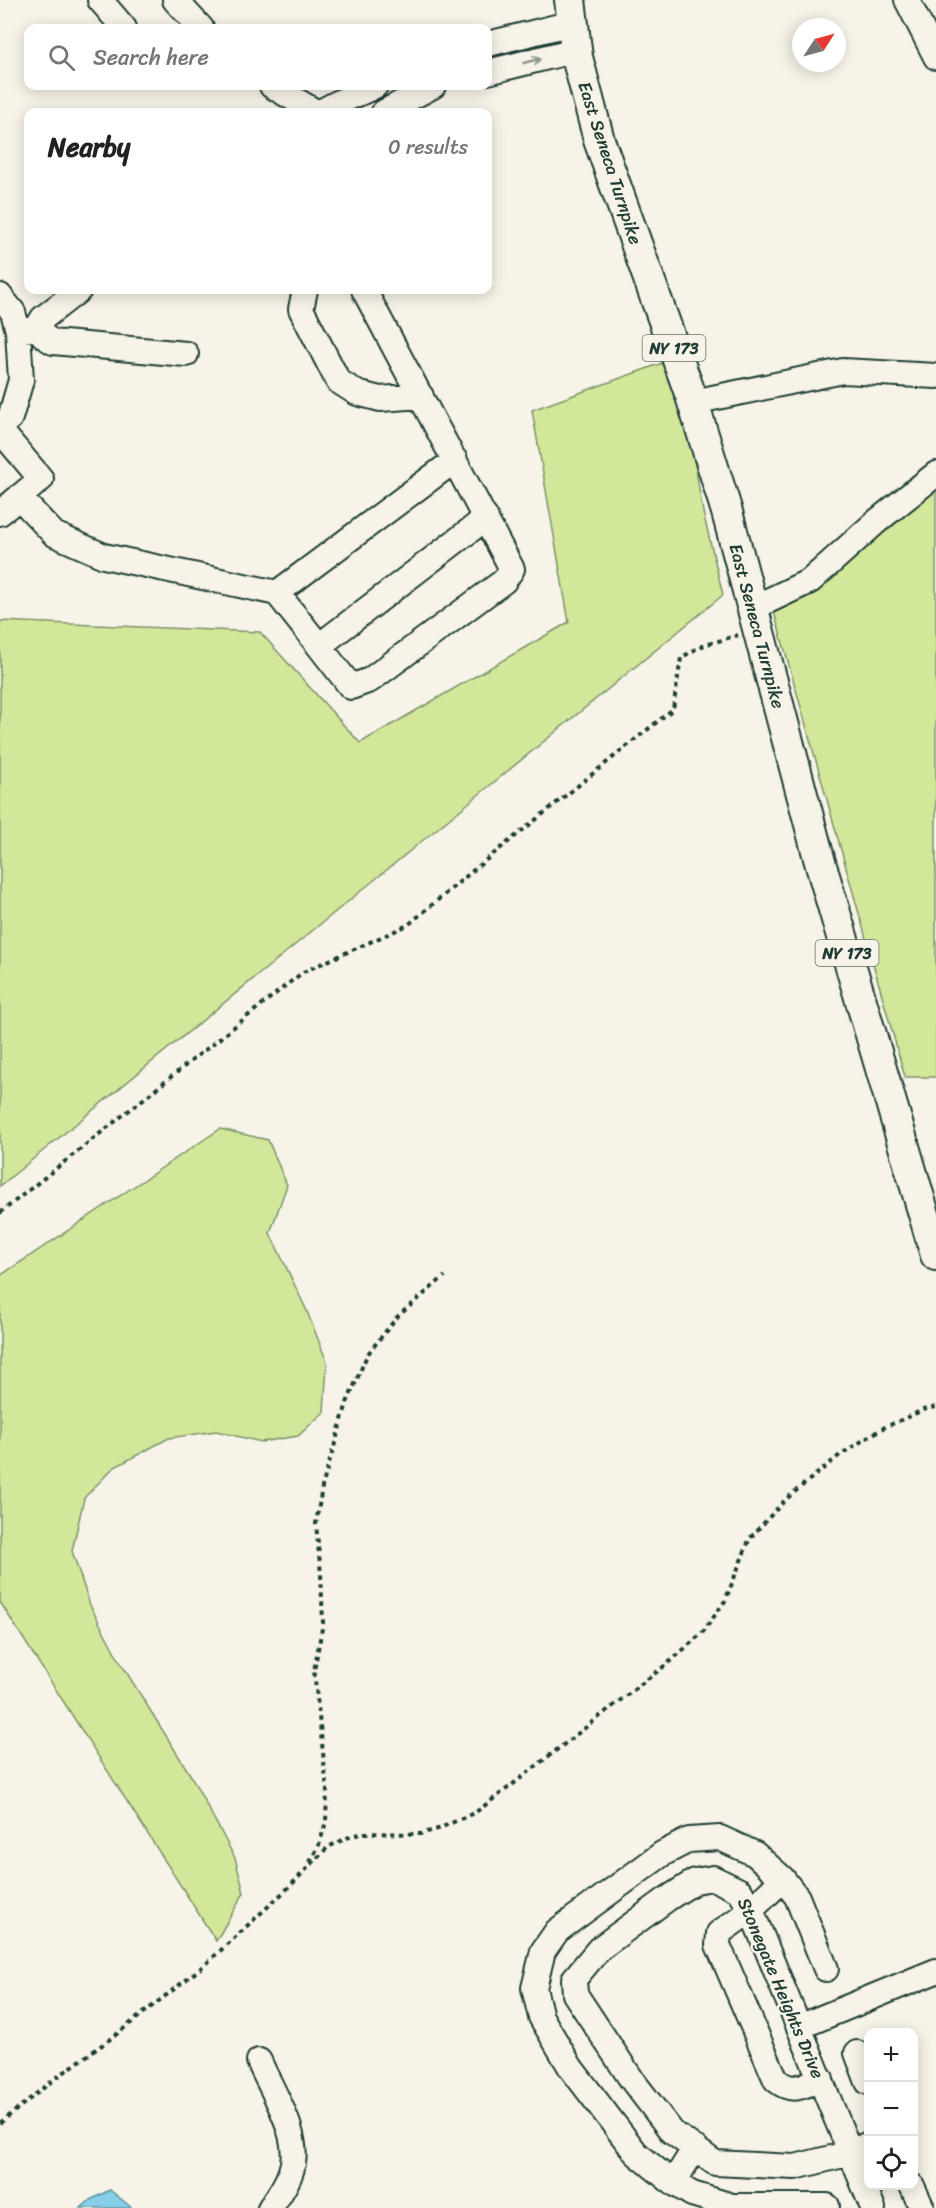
<!DOCTYPE html>
<meta charset="utf-8">
<style>
:root{--surface:#fff;--page:#f6f6f6;--text:#222;--muted:#767676;--line:#e0e0e0}
body{margin:0;font-family:Sriracha,sans-serif;background:var(--page);color:var(--text)}
.controls{position:absolute;right:18px;bottom:18px;display:grid;overflow:hidden;border-radius:12px;box-shadow:0 3px 15px #0003}
.controls button{width:54px;height:54px;display:grid;place-items:center;padding:0;border:0;border-bottom:2px solid var(--line);background:var(--surface);color:var(--text);font:30px sans-serif}
.compass{position:absolute;left:792px;top:18px;width:54px;height:54px;border-radius:50%;background:var(--surface);box-shadow:0 3px 15px #0003;rotate:54deg}
.list{margin:0;padding:0;list-style:none}
h2{display:flex;justify-content:space-between;align-items:center;height:78px;margin:0;padding:0 24px;font-size:26px}
h2 small{font-size:20px;font-weight:400;color:var(--muted)}
.icon{flex:none;width:33px;height:33px;fill:none;stroke:currentColor;stroke-width:2;stroke-linecap:round;stroke-linejoin:round}
.map{position:relative;flex:none;width:936px;height:2208px;overflow:hidden}
.search{position:absolute;background:var(--surface);box-shadow:0 3px 15px #0003;left:24px;top:24px;width:468px;height:66px;display:flex;align-items:center;gap:15px;box-sizing:border-box;padding:0 21px;border-radius:12px;color:var(--muted);font-size:22px}
.panel{position:absolute;background:var(--surface);box-shadow:0 3px 15px #0003;left:24px;top:108px;width:468px;height:186px;border-radius:12px}
.map>svg:first-child{display:block}
.green{fill:#d3e79b;stroke:#799268;stroke-width:1.5}
.water{fill:#87cee8;stroke:#5d94a0;stroke-width:1.5}
.lines{fill:none;stroke-linecap:round;stroke-linejoin:round}
.minor-casing{stroke:#1f3d34;stroke-width:28}
.major-casing{stroke:#1f3d34;stroke-width:34}
.path{stroke:#1f3d34;stroke-width:4;stroke-dasharray:4.5 4.5;stroke-linecap:butt}
.minor{stroke:#f7f3e8;stroke-width:24}
.major{stroke:#f7f3e8;stroke-width:30}
.oneway{stroke:#8b988e}
.labels{text-anchor:middle;stroke-width:5;stroke-linejoin:round;paint-order:stroke}
.shield{fill:#f7f3e8;stroke:#60746a;stroke-width:1.5}
.shield-label{font-size:16px;font-weight:bold;fill:#1f3d34}
.street-label{font-size:18px;fill:#1f3d34;stroke:#f7f3e8}
</style>
<div class="map">
<svg width="936" height="2208" viewBox="0 0 936 2208">
<rect width="100%" height="100%" fill="#f7f3e8"/>
<filter id="ink" filterUnits="userSpaceOnUse"><feTurbulence type="fractalNoise" baseFrequency=".0167" numOctaves="2"/><feDisplacementMap in="SourceGraphic" scale="12" xChannelSelector="R" yChannelSelector="G"/><feConvolveMatrix kernelMatrix="1 2 1 2 8 2 1 2 1" color-interpolation-filters="sRGB"/></filter>
<g filter="url(#ink)">
<!-- green -->
<path class="green" d="M 668,361 L 689,429 L 703,512 L 723,595 L 0,1186 L 0,621 L 260,632 L 360,743 L 569,622 L 532,410 Z
M 936,481 L 936,1077 L 905,1077 L 773,608 Z
M 220,1129 L 268,1140 L 287,1185 L 270,1233 L 306,1309 L 327,1362 L 324,1412 L 298,1436 L 261,1442 L 216,1431 L 169,1438 L 113,1468 L 84,1498 L 72,1551 L 90,1605 L 120,1662 L 191,1776 L 235,1858 L 244,1893 L 216,1941 L 0,1602 L 0,1276 Z"/>
<!-- water -->
<path class="water" d="M 110,2190 L 132,2208 L 81,2208 L 90,2200 Z"/>
<g class="lines">
<!-- minor casing -->
<g class="minor-casing">
<path id="minor" d="M 100,0 L 124,28
M 175,0 L 201,28
M 907,0 L 936,57
M 488,44 L 572,23
M 488,72 L 576,50
M 272,86 L 316,112
M 321,112 C 337,101 358,95 375,86
M 384,112 L 433,86
M 305,290 L 301,309 L 338,381 L 357,393 L 380,399 L 421,396
M 0,296 L 13,312 L 18,331 L 21,380 L 10,418 L 0,426
M 37,328 L 43,318 L 79,290
M 18,331 L 37,328 L 45,337 L 53,342 L 186,354
M 693,402 L 843,371 L 936,376
M 0,430 L 41,479 L 0,513
M 19,497 L 54,534 L 104,556 L 277,593 L 455,460
M 277,593 L 319,646 L 486,518
M 753,608 L 810,581 L 876,522 L 936,474
M 319,646 L 351,687 L 370,680 L 504,581 L 512,569 L 364,290
M 783,1879 L 797,1897 L 826,1969
M 799,2027 L 936,1971
M 857,2053 L 868,2082
M 259,2061 C 272,2092 303,2137 291,2171 C 287,2184 278,2197 270,2208
M 821,2079 C 802,2086 793,2094 776,2080 L 718,1945 L 719,1933 L 751,1910 L 783,1879 L 755,1854 L 720,1838 L 689,1840 L 662,1854 L 557,1931 L 543,1951 L 534,1988 L 541,2017 L 571,2068 L 636,2153 L 669,2180 L 692,2194 L 732,2206 L 827,2206
M 868,2144 L 851,2153 L 795,2167 L 715,2163 L 672,2132 L 632,2080 L 575,1994 L 574,1979 L 599,1949 L 667,1899 L 695,1881 L 713,1878 L 740,1891 L 753,1915 C 793,2013 833,2110 873,2208
M 673,2183 L 695,2148
M 912,2186 L 922,2208"/>
</g>
<!-- major casing -->
<g class="major-casing">
<path id="major" d="M 570,0 L 577,57 L 599,140 L 691,396 L 727,512 L 820,862 L 936,1255"/>
</g>
<!-- path -->
<path class="path" d="M 0,1213 L 303,972 L 408,925 L 476,868 L 673,709 L 681,658 L 699,647 L 738,635
M 310,1862 L 319,1845 L 326,1822 L 327,1789 L 314,1671 L 323,1623 L 321,1574 L 316,1524 L 322,1487 L 347,1403 L 367,1355 L 397,1317 L 445,1276
M 0,2123 L 52,2081 L 113,2037 L 206,1964 L 288,1888 L 328,1847 L 349,1837 L 363,1833 L 420,1834 L 438,1829 L 476,1812 L 508,1788 L 672,1660 L 703,1632 L 725,1601 L 750,1538 L 786,1499 L 840,1455 L 881,1429 L 923,1410 L 936,1407"/>
<!-- minor -->
<use href="#minor" class="minor"/>
<!-- major -->
<use href="#major" class="major"/>
</g>
<!-- one-way arrows -->
<defs><path id="oneway-shaft" d="M-6 0H5M1.5-3L5.5 0L1.5 3" fill="none" stroke-width="1.6" stroke-linecap="round" stroke-linejoin="round" transform="scale(1.5)"/></defs>
<use class="oneway" href="#oneway-shaft" transform="translate(532 61) rotate(-14)"/>
</g>
<g class="labels">
<!-- shield labels -->
<g class="shield">
<rect x="642.5" y="335" width="63" height="26" rx="4.5"/>
<rect x="815.5" y="940" width="63" height="26" rx="4.5"/>
</g>
<g class="shield-label">
<text x="674" y="354">NY 173</text>
<text x="847" y="959">NY 173</text>
</g>
<!-- street labels -->
<g class="street-label">
<text transform="translate(610 163) rotate(72)" y="6">East Seneca Turnpike</text>
<text transform="translate(757 626) rotate(75)" y="6">East Seneca Turnpike</text>
<text transform="translate(781 1988) rotate(67)" y="6">Stonegate Heights Drive</text>
</g>
</g>
</svg>
<div class="controls">
<button>+</button>
<button>−</button>
<button><svg class="icon" aria-label="locate" viewBox="0 0 24 24"><circle cx="12" cy="12" r="6"/><path d="M12 2v4M12 18v4M2 12h4M18 12h4"/></svg></button>
</div>
<svg class="compass" viewBox="-18 -18 36 36"><path d="M0-13l5 13h-10z" fill="#e53935"/><path d="M0 13l5-13h-10z" fill="#767676"/></svg>
<div class="search"><svg class="icon" aria-label="search" viewBox="0 0 24 24"><circle cx="10" cy="10" r="6"/><path d="M15 15l6 6"/></svg>Search here</div>
<section class="panel">
<h2>Nearby<small>0 results</small></h2>
<ul class="list">
</ul>
</section>
</div>
